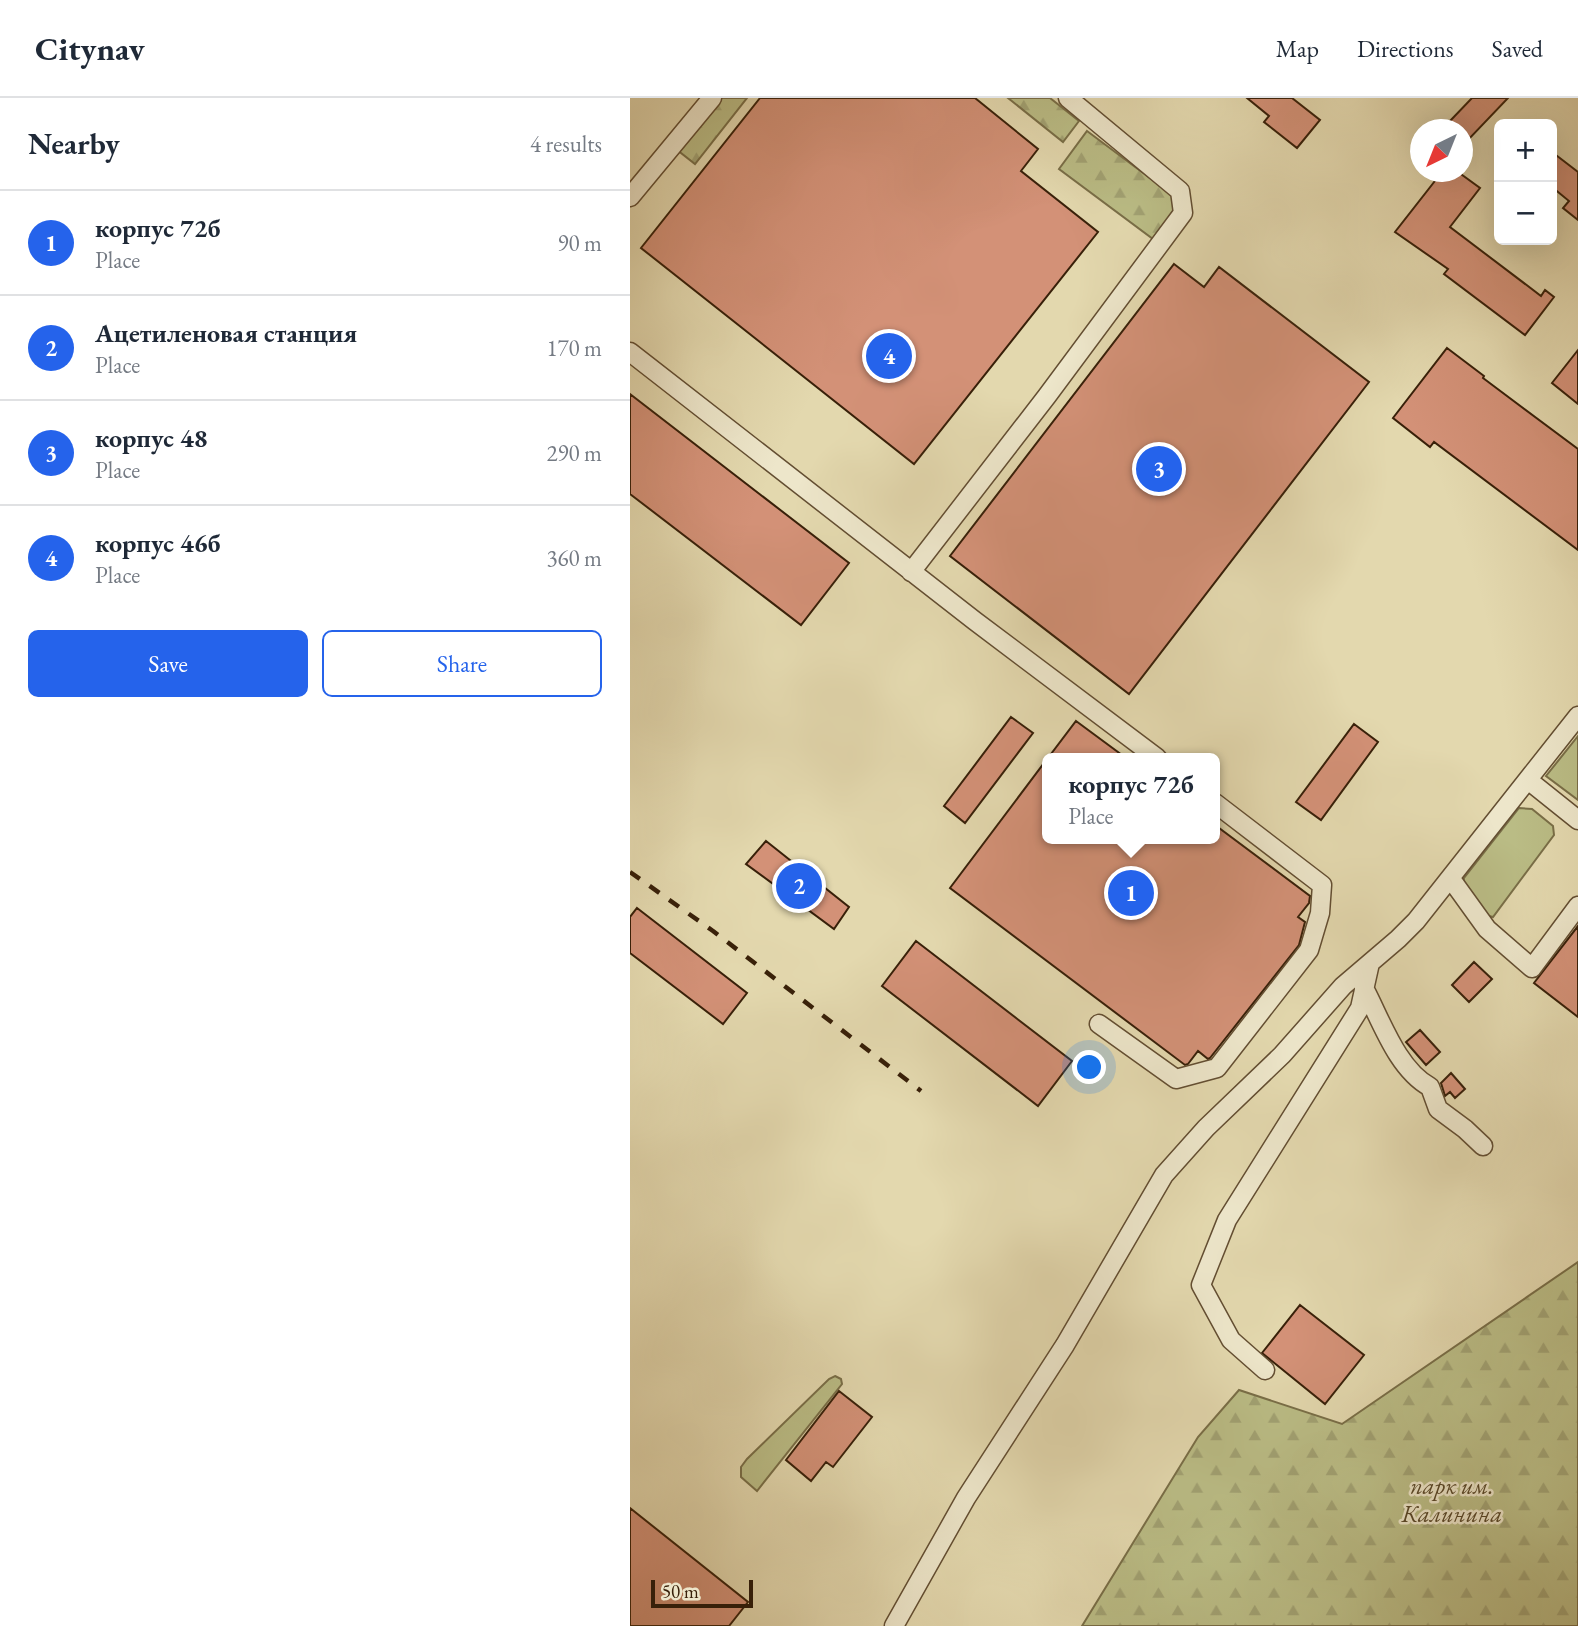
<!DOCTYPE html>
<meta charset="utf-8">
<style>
:root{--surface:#fff;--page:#f6f6f7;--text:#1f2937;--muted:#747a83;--line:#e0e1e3;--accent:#2563eb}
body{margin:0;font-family:"EB Garamond",serif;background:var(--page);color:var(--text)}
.controls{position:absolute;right:21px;top:21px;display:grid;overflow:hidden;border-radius:10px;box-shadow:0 7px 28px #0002}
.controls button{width:63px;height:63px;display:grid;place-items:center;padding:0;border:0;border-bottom:2px solid var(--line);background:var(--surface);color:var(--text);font:35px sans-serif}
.compass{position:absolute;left:780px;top:21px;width:63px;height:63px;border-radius:50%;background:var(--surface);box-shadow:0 7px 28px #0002;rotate:223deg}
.scale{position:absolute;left:21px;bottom:18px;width:102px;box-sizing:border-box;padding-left:7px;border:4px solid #382009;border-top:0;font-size:19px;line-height:24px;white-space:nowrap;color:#382009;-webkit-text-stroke:5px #ede6ca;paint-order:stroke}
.you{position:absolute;left:460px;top:970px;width:24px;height:24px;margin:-18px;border:5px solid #fff;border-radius:50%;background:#1a73e8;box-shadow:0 0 0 10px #1a73e833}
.badge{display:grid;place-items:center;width:46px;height:46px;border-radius:50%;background:var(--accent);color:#fff;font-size:23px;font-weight:700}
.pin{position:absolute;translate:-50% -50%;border:4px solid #fff;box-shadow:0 2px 7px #0006}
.popup{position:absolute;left:412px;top:655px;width:178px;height:91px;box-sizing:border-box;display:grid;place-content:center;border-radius:10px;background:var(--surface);filter:drop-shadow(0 2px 5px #0005);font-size:23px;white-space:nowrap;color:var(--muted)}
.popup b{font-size:26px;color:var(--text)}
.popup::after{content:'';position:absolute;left:50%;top:100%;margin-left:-14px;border:14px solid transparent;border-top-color:var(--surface)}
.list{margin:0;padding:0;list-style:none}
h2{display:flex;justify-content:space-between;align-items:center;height:91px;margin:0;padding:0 28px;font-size:30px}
h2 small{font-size:23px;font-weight:400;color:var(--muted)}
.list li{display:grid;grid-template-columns:46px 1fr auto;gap:21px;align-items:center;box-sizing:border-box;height:105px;padding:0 28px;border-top:2px solid var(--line)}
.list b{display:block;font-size:26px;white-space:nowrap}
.list p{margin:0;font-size:23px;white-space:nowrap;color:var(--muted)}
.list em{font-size:23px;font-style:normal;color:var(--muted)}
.actions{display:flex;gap:14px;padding:21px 28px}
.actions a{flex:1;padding:16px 0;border:2px solid var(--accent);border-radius:10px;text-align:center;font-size:24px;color:var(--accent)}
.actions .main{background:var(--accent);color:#fff}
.map{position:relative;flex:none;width:948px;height:1528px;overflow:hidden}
header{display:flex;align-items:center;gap:42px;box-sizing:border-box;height:98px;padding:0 35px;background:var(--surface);border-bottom:2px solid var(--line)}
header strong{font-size:33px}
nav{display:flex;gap:38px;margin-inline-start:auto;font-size:24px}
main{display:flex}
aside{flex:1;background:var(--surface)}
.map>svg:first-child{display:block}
.green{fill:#babc85;stroke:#796e47;stroke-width:2}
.forest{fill:url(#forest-firs);stroke:#796e47;stroke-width:2}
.building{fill:#d39177;stroke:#382009;stroke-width:2}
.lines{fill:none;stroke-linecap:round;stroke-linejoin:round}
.minor-casing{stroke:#634e32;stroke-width:21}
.minor{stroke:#ede6ca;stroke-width:18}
.rail{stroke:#382009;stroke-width:4.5;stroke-dasharray:12 12;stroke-linecap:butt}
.labels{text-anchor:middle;stroke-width:5;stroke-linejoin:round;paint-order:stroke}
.park-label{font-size:24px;font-style:italic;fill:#584728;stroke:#ede6ca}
</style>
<header>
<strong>Citynav</strong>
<nav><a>Map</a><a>Directions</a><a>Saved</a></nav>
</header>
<main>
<aside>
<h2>Nearby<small>4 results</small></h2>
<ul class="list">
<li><span class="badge">1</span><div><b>корпус 72б</b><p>Place</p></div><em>90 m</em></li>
<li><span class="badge">2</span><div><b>Ацетиленовая станция</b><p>Place</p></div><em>170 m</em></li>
<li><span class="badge">3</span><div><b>корпус 48</b><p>Place</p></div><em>290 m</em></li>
<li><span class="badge">4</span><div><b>корпус 46б</b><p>Place</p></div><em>360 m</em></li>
</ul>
<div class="actions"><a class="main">Save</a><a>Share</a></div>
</aside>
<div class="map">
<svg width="948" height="1528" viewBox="0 0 948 1528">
<defs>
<pattern id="forest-firs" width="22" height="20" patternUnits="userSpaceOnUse" patternTransform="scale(1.75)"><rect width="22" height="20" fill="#babc85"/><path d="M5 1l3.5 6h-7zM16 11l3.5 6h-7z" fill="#a1a172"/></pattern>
</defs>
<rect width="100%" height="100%" fill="#e3d8ae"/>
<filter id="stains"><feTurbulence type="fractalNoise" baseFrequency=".00286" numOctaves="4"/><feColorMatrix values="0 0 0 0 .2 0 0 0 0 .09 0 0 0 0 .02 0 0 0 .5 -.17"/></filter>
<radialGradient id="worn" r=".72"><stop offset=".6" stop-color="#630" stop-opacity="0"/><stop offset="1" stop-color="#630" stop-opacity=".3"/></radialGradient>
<!-- green -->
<path class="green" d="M 948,638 L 948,702 L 916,678 Z
M 889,710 L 902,711 L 923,728 L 924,737 L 863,819 L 851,816 L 833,785 L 834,780 Z
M 205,1278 L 211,1281 L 212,1286 L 127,1393 L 111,1379 L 111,1369 L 117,1361 L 199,1281 Z"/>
<!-- forest -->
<path class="forest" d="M 86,0 L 117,0 L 65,66 L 46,51 Z
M 378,0 L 420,0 L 449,23 L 433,44 Z
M 457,33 L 544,98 L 547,108 L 523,141 L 429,71 Z
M 948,1164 L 948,1528 L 452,1528 L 568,1339 L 609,1292 L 712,1326 Z"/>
<!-- building -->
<path class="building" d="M 130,0 L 345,0 L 408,51 L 391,73 L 468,134 L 284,366 L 11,150 Z
M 617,0 L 662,0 L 690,22 L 667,50 L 634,24 L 639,18 Z
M 842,0 L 878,0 L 838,42 L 832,37 L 832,32 L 827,32 L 819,24 Z
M 922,54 L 948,74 L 948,122 L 933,110 L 939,103 L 922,89 Z
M 812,74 L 828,74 L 850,90 L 820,129 L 911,198 L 915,192 L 924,199 L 895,237 L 814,176 L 818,171 L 765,134 Z
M 544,166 L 574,189 L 589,169 L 739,284 L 499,596 L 320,458 Z
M 817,250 L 854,278 L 853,280 L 948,351 L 948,452 L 804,344 L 800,349 L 763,320 Z
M 948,252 L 948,306 L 922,285 Z
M 0,296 L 219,465 L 171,527 L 0,396 Z
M 381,619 L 403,635 L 335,725 L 314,708 Z
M 446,623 L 496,660 L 418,660 Z
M 724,626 L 748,644 L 691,722 L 666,704 Z
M 417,661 L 417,741 L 585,741 L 585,727 L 680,798 L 679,805 L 668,819 L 675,824 L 669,847 L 580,960 L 578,961 L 568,953 L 558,966 L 555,967 L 320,790 Z
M 136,743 L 219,809 L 204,831 L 116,766 Z
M 7,810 L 117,895 L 93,926 L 0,855 L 0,819 Z
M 948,828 L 948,919 L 904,885 Z
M 286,843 L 442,963 L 408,1008 L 252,888 Z
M 844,864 L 862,881 L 839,904 L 822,887 Z
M 790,932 L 810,954 L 796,967 L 776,944 Z
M 821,975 L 835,991 L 825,1000 L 820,994 L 815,998 L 811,985 Z
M 670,1207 L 734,1257 L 695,1306 L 632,1255 Z
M 209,1293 L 242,1319 L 203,1369 L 196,1364 L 181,1383 L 156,1362 Z
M 0,1410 L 118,1504 L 99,1528 L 0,1528 Z"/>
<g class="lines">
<!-- minor casing -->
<g class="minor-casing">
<path id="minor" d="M 0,99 L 82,0
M 0,254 L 345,523 L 527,660
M 281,474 L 417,298 L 553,115 L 550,93 L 438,0
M 898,682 L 948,722
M 821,781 L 857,831 L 902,870 L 948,808
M 734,890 C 751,922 767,971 800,989 L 808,1011 L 835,1031 L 853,1048
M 469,926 L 546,981 L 587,970 L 679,852 L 690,815 L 692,787 L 585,705
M 635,1272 L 601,1242 L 571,1187 L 597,1122 L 730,910 L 740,865
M 264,1528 L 336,1400 L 435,1247 L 534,1077 L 576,1030 L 652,957 L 713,888 L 768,841 L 786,823 L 948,618"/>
</g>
<!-- minor -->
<use href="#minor" class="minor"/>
<!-- rail -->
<path class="rail" d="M 0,774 L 83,833 L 291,993"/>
</g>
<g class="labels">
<!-- park labels -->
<g class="park-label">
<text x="822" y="1396">парк им.<tspan x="822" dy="28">Калинина</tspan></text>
</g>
</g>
<rect width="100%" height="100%" filter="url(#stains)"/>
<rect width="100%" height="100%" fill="url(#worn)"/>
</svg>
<div class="controls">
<button>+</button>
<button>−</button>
</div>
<svg class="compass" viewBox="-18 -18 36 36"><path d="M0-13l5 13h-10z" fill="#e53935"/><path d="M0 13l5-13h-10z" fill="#747a83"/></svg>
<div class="scale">50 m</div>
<div class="you"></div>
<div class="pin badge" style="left:501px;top:795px">1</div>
<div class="popup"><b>корпус 72б</b>Place</div>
<div class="pin badge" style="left:169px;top:788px">2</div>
<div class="pin badge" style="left:529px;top:371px">3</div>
<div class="pin badge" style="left:259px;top:258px">4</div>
</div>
</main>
